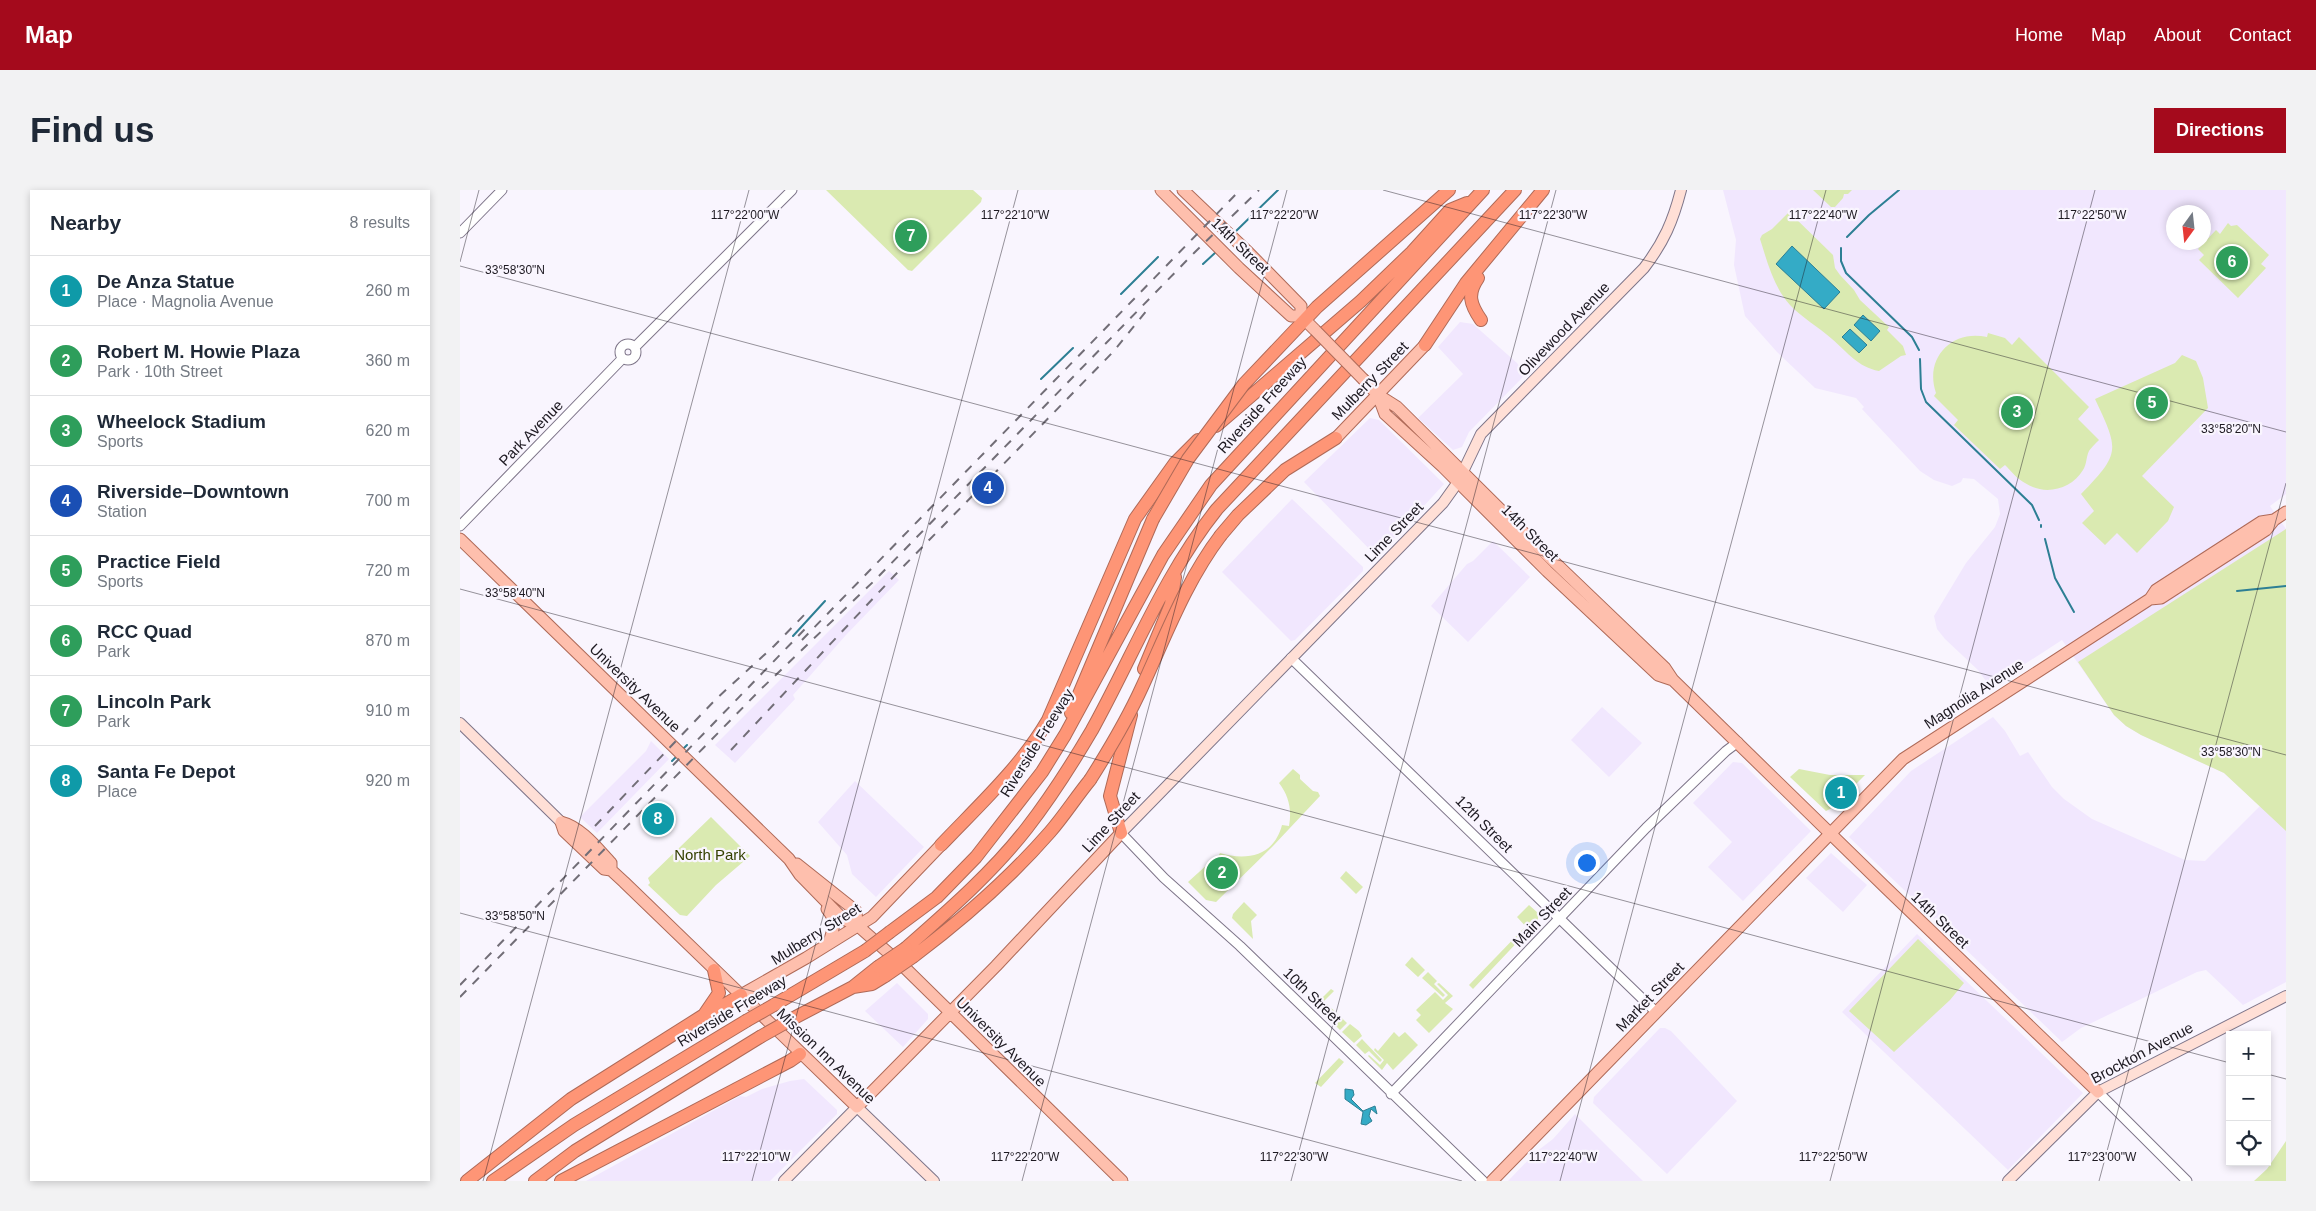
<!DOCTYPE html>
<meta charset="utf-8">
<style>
:root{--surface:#fff;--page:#f2f2f3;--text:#1f2937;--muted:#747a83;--line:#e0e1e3;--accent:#a40a1c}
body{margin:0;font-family:Arial,sans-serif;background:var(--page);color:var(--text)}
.controls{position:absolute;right:15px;bottom:15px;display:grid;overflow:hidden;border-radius:0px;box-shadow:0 2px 8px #0003}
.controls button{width:45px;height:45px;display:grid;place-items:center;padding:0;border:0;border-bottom:1px solid var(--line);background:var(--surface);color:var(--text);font:25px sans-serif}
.compass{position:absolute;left:1706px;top:15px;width:45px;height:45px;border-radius:50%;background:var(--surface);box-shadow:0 2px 8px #0003;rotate:195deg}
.you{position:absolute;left:1126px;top:672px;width:18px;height:18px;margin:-12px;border:4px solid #fff;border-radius:50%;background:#1a73e8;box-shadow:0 0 0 8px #1a73e833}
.badge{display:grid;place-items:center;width:32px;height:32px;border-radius:50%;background:var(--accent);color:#fff;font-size:16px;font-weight:700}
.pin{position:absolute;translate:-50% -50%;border:2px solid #fff;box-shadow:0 1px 5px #0006}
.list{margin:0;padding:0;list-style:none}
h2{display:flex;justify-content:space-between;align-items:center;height:65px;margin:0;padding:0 20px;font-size:21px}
h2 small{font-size:16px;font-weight:400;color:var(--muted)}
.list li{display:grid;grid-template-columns:32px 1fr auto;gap:15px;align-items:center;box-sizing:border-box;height:70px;padding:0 20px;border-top:1px solid var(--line)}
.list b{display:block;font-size:19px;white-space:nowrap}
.list p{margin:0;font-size:16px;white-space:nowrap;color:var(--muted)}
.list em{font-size:16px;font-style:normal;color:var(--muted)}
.icon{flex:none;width:28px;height:28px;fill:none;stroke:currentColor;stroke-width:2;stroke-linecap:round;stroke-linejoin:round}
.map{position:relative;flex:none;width:1826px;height:991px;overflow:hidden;border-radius:0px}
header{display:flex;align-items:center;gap:30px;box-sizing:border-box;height:70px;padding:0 25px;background:var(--accent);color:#fff}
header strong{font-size:24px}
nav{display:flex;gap:28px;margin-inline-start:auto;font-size:18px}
.intro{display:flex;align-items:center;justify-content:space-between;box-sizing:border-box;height:120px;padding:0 30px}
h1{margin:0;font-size:35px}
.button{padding:12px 22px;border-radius:0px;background:var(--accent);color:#fff;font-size:18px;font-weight:700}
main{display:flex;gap:30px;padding:0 30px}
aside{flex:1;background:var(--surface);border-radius:0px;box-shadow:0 2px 8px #0003}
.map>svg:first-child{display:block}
.built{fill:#f1e7fe;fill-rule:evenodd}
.green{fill:#daeab1}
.water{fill:#34abc6;stroke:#2d7f94}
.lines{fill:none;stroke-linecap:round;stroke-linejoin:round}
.stream{stroke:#2d7f94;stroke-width:2}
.tertiary-casing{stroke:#7e7589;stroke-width:11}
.secondary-casing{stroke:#7e7589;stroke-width:12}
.primary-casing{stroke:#af6a58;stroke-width:13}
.motorway-casing{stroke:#af6a58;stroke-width:14}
.tertiary{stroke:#fff;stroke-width:9}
.secondary{stroke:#ffdfd6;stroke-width:10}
.primary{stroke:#febfad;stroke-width:11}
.motorway{stroke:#fe9576;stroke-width:12}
.rail{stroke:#726e77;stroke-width:2;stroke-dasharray:9 9;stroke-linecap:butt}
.primary-bridge-casing{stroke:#af6a58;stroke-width:13;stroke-linecap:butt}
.motorway-bridge-casing{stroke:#af6a58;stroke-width:14;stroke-linecap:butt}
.primary-bridge{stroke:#febfad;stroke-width:11}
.motorway-bridge{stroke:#fe9576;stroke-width:12}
.ticks{fill:none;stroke:#1d1921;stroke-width:1;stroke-opacity:0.45}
.labels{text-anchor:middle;stroke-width:4.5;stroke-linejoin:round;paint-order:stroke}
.street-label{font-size:15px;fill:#1d1921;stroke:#f9f5fe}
.park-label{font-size:15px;fill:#344000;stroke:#f9f5fe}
.ticks-label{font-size:12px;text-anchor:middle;fill:#1d1921;stroke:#f9f5fe;stroke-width:4.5;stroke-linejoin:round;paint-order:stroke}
</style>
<header>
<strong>Map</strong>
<nav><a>Home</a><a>Map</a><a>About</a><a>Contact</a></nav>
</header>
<div class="intro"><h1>Find us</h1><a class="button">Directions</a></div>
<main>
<aside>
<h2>Nearby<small>8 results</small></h2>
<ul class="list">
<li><span class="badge" style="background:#0f9aa8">1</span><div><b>De Anza Statue</b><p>Place · Magnolia Avenue</p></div><em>260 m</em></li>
<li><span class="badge" style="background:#2e9e5b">2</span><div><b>Robert M. Howie Plaza</b><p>Park · 10th Street</p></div><em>360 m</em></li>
<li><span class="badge" style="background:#2e9e5b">3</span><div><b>Wheelock Stadium</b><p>Sports</p></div><em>620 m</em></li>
<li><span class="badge" style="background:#1a4fb4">4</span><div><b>Riverside–Downtown</b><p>Station</p></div><em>700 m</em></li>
<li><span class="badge" style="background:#2e9e5b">5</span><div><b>Practice Field</b><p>Sports</p></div><em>720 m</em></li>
<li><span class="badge" style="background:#2e9e5b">6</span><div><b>RCC Quad</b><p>Park</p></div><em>870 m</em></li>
<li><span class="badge" style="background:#2e9e5b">7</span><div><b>Lincoln Park</b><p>Park</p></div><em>910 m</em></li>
<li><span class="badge" style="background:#0f9aa8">8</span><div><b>Santa Fe Depot</b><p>Place</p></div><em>920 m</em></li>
</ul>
</aside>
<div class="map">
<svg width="1826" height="991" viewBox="0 0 1826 991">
<rect width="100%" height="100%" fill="#f9f5fe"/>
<!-- built -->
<path class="built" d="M 1263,0 L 1826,0 L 1826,304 L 1810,316 L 1826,339 L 1826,792 L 1783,815 L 1746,780 L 1737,782 L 1621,838 L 1602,852 L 1389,647 L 1451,581 L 1533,527 L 1545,541 L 1560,566 L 1568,562 L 1592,597 L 1604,609 L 1632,629 L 1725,670 L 1745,671 L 1800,616 L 1764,583 L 1681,545 L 1666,536 L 1654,525 L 1602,450 L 1537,492 L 1526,491 L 1518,480 L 1485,449 L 1477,439 L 1474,426 L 1506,373 L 1535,337 L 1540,324 L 1538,309 L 1514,289 L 1503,288 L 1501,292 L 1492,296 L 1474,290 L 1460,281 L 1402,219 L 1404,217 L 1396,208 L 1355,198 L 1317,162 L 1285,126 L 1274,75 L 1276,50 ZM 1714,22 L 1744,22 L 1744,52 L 1714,52 Z
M 1000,132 L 1013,134 L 1057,173 L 1064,183 L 1062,188 L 1009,242 L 1002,257 L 993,260 L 958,228 L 1003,184 L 978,157 Z
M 910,228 L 919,230 L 984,294 L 917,367 L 844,292 Z
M 832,309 L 903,377 L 903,381 L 835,450 L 831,451 L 762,382 Z
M 1033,351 L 1070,387 L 1008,452 L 971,416 L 1007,374 L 1013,371 Z
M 429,381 L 439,390 L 386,445 L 333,505 L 335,509 L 275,573 L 255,555 Z
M 1142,517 L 1182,553 L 1149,587 L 1111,550 Z
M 191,551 L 209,569 L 137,643 L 120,627 L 186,561 Z
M 1273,572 L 1282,573 L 1351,641 L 1283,711 L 1248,677 L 1272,652 L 1233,613 Z
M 395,591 L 464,657 L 416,707 L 392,684 L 387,665 L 358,632 Z
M 1371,663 L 1407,695 L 1383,722 L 1346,688 Z
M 1457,744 L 1623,903 L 1548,980 L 1382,822 Z
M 437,793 L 468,824 L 468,829 L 443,857 L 405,821 Z
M 1200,838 L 1205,838 L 1211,841 L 1277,911 L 1207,984 L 1133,913 L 1134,907 Z
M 344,889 L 377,920 L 377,924 L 310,991 L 126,991 L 280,906 L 286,907 L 302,899 L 330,891 Z
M 1115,924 L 1149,958 L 1183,991 L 1048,991 L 1076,962 L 1093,949 Z"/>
<!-- green -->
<path class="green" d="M 366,0 L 513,0 L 522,8 L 521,12 L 452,81 L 448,80 Z
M 1353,0 L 1392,0 L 1388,4 L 1384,4 L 1383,8 L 1375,17 L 1371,17 Z
M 1329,22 L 1373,65 L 1375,78 L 1380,85 L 1394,100 L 1400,110 L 1429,137 L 1427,140 L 1443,156 L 1446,165 L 1441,166 L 1419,181 C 1398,177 1388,163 1372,149 C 1359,137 1342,128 1330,115 C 1314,98 1307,71 1300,49 L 1302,45 L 1312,39 Z
M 1768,33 L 1771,36 L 1777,35 L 1809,65 L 1801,74 L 1806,78 L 1778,108 L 1739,70 L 1744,65 L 1738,59 L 1756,40 L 1760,44 Z
M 1528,143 L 1545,148 L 1552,155 L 1559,147 L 1629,217 L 1618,229 L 1639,250 C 1636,253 1631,258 1629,261 C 1626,267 1627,274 1623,280 C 1611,300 1584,306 1565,293 C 1557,289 1551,281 1545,275 L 1540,279 L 1494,235 L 1498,230 L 1474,206 L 1476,203 C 1464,168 1492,139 1527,147 Z
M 1722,165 L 1736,171 L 1743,188 L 1748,218 L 1682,286 L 1714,317 L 1708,331 L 1677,363 L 1657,343 L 1645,355 L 1622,333 L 1634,321 L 1621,304 C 1661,263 1659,260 1635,209 L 1715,173 Z
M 1826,339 L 1826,641 L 1764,583 L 1681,545 L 1666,536 L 1654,525 L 1618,472 Z
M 833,579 L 840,585 L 840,589 L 853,601 L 858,602 L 860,606 L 813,656 L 756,712 L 746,710 L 728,692 L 749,673 L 754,674 L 760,663 C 787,671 814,666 822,635 L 829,636 C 832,620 829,606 819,593 Z
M 1339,579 L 1370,585 L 1405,585 L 1372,618 L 1366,621 L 1330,587 Z
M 251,627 L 290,666 L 256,695 L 227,726 L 220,725 L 188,695 L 190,693 L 188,688 Z
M 886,681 L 903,697 L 896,704 L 880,688 Z
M 784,712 L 797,725 L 791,731 L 793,749 L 772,728 L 773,724 Z
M 1069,715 L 1078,723 L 1078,732 L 1069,740 L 1057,727 Z
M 1064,738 L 1068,741 L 1013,799 L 1009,795 Z
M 1458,749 L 1504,793 L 1490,810 L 1434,862 L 1389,821 Z
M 952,767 L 965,780 L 958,787 L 945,775 Z
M 968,782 L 977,791 L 974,794 L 985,805 L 983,807 L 962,788 Z
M 979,793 L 993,806 L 985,813 L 993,819 L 969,843 L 956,830 L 961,825 L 956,820 L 975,802 L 983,810 L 988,805 L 977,794 Z
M 871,799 L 874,801 L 864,811 L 887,833 L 880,840 L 855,815 Z
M 890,834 L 899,841 L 902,846 L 894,853 L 882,842 Z
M 934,842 L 939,847 L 945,842 L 958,855 L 933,880 L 927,873 L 922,880 L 908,866 L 909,865 L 920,875 L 924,870 L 914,860 L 915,858 L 918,861 Z
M 902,849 L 922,870 L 920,872 L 909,861 L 905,864 L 896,855 Z
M 879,868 L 884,872 L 861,897 L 855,893 Z
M 1826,951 L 1826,991 L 1794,991 L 1807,979 Z"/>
<!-- water -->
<path class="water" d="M 1332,56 L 1380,102 L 1364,119 L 1316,74 Z
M 1403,125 L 1420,141 L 1411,151 L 1394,135 Z
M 1390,139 L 1407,155 L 1399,163 L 1382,147 Z
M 885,899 L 893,900 L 894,905 L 891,909 L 903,921 L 915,916 L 917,924 L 911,919 L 909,926 L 912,931 L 906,935 L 901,934 L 903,922 L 885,909 Z"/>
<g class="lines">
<!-- stream -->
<path class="stream" d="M 773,44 L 818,0
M 1387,47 L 1409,25 L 1439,0
M 1381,58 L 1381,71 L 1386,83 L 1452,147 L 1459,160
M 743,74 L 756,62
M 661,104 L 698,67
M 1460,169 L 1461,199 L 1466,212 L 1572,315 L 1579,330
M 581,189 L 613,158
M 1581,335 L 1581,337
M 1585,349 L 1595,388 L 1614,422
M 1777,401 L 1826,396
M 333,446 L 365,411
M 222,560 L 227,555
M 212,571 L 217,566"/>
<!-- tertiary casing -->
<g class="tertiary-casing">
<path id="tertiary" d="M 0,43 L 42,0
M160 162a8 8 0 1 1 16 0a8 8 0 1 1-16 0Z
M 175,157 L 332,0
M 0,336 L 162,169
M 831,468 L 1196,822
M 661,643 L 704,688 L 780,756 L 1023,991
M 1638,902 L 1727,991
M 931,904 L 1186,638 L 1266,561 L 1278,552"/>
</g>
<!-- secondary casing -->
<g class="secondary-casing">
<path id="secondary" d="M 0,533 L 101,632
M 661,643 L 983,313 L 998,292 L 1021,244 L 1184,78 C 1204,52 1213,31 1221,0
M 324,991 L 397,917 L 474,991
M 1548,991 L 1638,902 L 1826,806"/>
</g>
<!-- primary casing -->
<g class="primary-casing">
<path id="primary" d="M 701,0 L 779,78 L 831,126 L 841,126 L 855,140
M 723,0 L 789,63 L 841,116 L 841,126
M 904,190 L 918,205 L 937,217 L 1063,342 L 1205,478 L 1213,490 L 1424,696 L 1638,902
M 918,205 L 925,224 L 983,277 L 1087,381 L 1198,485 L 1213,490
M 876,248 L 965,155
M 0,349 L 329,669 L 340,685 L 383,729 L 397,735 L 441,774 L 662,991
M 1690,409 L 1701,408 L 1806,340 L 1814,330 L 1826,322
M 337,674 L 396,721 L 397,735
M 151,680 L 151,673 C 137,658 121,637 101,632 L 104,641 L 144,679 L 151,680 L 164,692 L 397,917 L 536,776 L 661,643
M 367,719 C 378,732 373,738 369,753
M 281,805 L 346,768 L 412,727 L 481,655
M 1032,991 L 1443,569 L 1690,409 L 1696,400 L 1801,332 L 1814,330"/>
</g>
<!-- motorway casing -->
<g class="motorway-casing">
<path id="motorway" d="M 1018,88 C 1007,104 1010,114 1021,130
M 965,155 L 1006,93 L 1083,0
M 784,194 L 857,117 L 989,0
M 756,236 L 901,111 L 952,62 L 990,20 L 1007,13
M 761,345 L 778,325 L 825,280 L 876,248
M 684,479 L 711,414 L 715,387
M 611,523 L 693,329
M 661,643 L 650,606 L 671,525
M 481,655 C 518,616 560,578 588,530 L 675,329 L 715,273 L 738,250
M 430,742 L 477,707 L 516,667 L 582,582 L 605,545 L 703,365 L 751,295 L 1023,0
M 446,758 C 488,721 532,683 567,638 C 591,607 612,574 632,540 C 673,466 704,385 757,319 L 1055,0
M 454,766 C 503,729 550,688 590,642 C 604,626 616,607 630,590
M 393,797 L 412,794 L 425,786
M 314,815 L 405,761
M 249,824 L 281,805
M 332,829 L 393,797 L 418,777
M 7,991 L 111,909 L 244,825 L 259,803 L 254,780
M 33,991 L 114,935 L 286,831
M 75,991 L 115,961 L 300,847
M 101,991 L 330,871 L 340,864"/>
</g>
<!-- tertiary -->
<use href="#tertiary" class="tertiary"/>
<!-- secondary -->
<use href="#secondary" class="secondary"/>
<!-- primary -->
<use href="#primary" class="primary"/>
<!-- motorway -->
<use href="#motorway" class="motorway"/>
<!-- rail -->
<path class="rail" d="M 342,450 L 780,0
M 271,560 L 435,385 L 653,162 L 688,119
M 135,636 L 256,509 L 314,456 L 347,422
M 0,795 L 345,439
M 0,807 L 300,500 L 414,391 L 734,63 L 799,0"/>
<!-- primary-bridge casing -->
<g class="primary-bridge-casing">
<path id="primary-bridge" d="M 855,140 L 904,190"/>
</g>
<!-- motorway-bridge casing -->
<g class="motorway-bridge-casing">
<path id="motorway-bridge" d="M 693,329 L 728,269 L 784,194
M 630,590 C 649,560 667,530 682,497 C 706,445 726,391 761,345
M 405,761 L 430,742
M 418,777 L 446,758
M 425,786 L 454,766
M 286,831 L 314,815
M 300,847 L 332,829"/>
</g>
<!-- primary-bridge -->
<use href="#primary-bridge" class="primary-bridge"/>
<!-- motorway-bridge -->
<use href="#motorway-bridge" class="motorway-bridge"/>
</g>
<!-- ticks -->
<path class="ticks" d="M 923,0 L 1826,242M 0,72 L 19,0M 0,76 L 1826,565M 0,399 L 1770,873M 0,723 L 1002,991M 1807,884 L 1826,889M 23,991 L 289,0M 292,991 L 558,0M 562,991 L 827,0M 831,991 L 1096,0M 1100,991 L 1366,0M 1370,991 L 1635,0M 1639,991 L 1826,293"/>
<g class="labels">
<!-- street labels -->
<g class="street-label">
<text transform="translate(780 56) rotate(44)" y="5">14th Street</text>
<text transform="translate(1104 139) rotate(-46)" y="5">Olivewood Avenue</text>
<text transform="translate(910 191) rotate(-46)" y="5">Mulberry Street</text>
<text transform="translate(802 215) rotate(-48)" y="5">Riverside Freeway</text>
<text transform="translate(71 243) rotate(-46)" y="5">Park Avenue</text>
<text transform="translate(934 342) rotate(-46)" y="5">Lime Street</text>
<text transform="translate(1070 343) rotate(45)" y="5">14th Street</text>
<text transform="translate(175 498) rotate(44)" y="5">University Avenue</text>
<text transform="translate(1514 504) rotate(-33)" y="5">Magnolia Avenue</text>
<text transform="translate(577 553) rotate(-58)" y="5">Riverside Freeway</text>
<text transform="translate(651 632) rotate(-47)" y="5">Lime Street</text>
<text transform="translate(1024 634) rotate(45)" y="5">12th Street</text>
<text transform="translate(1082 727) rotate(-46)" y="5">Main Street</text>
<text transform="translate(1480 730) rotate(44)" y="5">14th Street</text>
<text transform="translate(356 744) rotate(-32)" y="5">Mulberry Street</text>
<text transform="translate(852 806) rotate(44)" y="5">10th Street</text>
<text transform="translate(1190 807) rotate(-46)" y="5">Market Street</text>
<text transform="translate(272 821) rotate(-31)" y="5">Riverside Freeway</text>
<text transform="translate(541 852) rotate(45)" y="5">University Avenue</text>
<text transform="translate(1682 863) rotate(-28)" y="5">Brockton Avenue</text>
<text transform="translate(366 866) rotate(44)" y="5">Mission Inn Avenue</text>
</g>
<!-- park labels -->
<g class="park-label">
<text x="250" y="670">North Park</text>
</g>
</g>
<g class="ticks-label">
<text x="285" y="29">117°22'00"W</text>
<text x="555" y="29">117°22'10"W</text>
<text x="824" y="29">117°22'20"W</text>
<text x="1093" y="29">117°22'30"W</text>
<text x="1363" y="29">117°22'40"W</text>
<text x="1632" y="29">117°22'50"W</text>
<text x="55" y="84">33°58'30"N</text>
<text x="1771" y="243">33°58'20"N</text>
<text x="55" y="407">33°58'40"N</text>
<text x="1771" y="566">33°58'30"N</text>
<text x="55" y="730">33°58'50"N</text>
<text x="296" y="971">117°22'10"W</text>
<text x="565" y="971">117°22'20"W</text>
<text x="834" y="971">117°22'30"W</text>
<text x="1103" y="971">117°22'40"W</text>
<text x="1373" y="971">117°22'50"W</text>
<text x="1642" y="971">117°23'00"W</text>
</g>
</svg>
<div class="controls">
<button>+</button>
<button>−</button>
<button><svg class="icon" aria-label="locate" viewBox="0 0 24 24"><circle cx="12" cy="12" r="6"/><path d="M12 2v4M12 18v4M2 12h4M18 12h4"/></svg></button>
</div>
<svg class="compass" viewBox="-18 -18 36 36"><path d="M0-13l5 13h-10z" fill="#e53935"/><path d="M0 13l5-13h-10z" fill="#747a83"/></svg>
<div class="you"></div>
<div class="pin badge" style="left:1381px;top:603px;background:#0f9aa8">1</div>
<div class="pin badge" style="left:762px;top:683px;background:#2e9e5b">2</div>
<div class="pin badge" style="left:1557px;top:222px;background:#2e9e5b">3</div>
<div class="pin badge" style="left:528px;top:298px;background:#1a4fb4">4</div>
<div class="pin badge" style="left:1692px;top:213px;background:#2e9e5b">5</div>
<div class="pin badge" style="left:1772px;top:72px;background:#2e9e5b">6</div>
<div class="pin badge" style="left:451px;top:46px;background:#2e9e5b">7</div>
<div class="pin badge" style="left:198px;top:629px;background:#0f9aa8">8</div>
</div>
</main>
